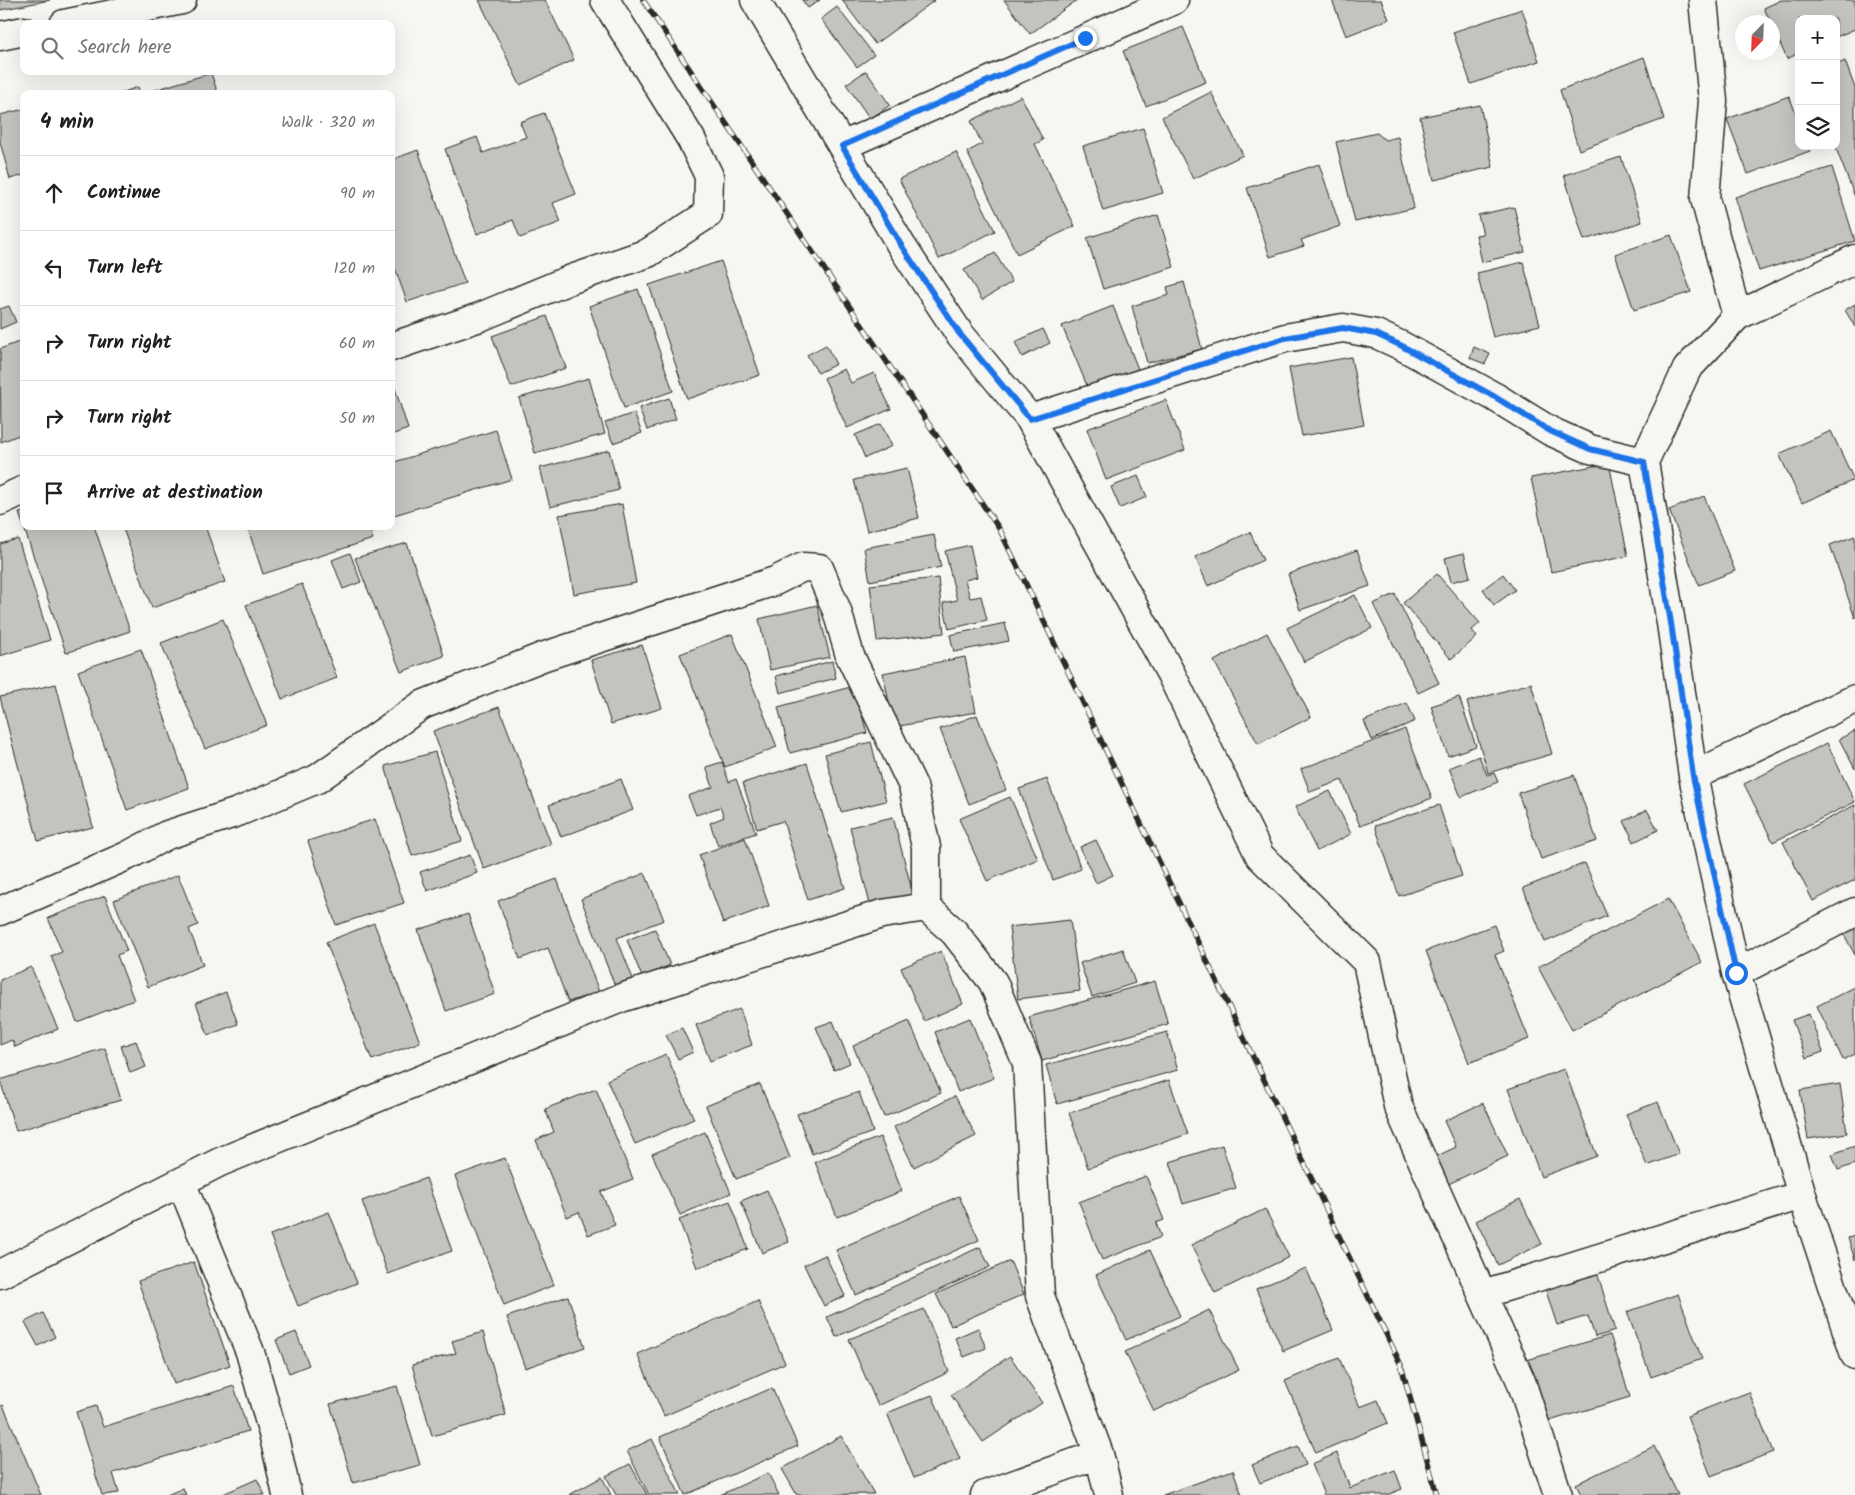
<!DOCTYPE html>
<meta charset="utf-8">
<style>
:root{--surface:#fff;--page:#f2f2f2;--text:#202124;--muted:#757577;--line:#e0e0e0}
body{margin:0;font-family:Kalam,sans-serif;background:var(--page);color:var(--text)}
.controls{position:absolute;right:15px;top:15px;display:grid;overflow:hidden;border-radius:10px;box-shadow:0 5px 20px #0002}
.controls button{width:45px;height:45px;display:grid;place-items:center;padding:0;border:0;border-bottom:1px solid var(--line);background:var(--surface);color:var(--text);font:25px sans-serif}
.compass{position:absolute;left:1735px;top:15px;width:45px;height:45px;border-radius:50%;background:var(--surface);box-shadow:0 5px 20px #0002;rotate:203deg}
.stop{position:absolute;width:15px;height:15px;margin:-11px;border:4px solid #1a73e8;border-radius:50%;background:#fff}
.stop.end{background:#1a73e8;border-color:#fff;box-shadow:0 1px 5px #0008}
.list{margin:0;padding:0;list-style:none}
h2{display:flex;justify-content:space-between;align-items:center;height:65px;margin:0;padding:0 20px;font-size:21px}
h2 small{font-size:16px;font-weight:400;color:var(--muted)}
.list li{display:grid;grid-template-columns:32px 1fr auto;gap:15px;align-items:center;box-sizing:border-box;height:75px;padding:0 20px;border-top:1px solid var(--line)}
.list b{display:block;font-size:19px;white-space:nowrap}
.list em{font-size:16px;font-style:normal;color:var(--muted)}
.icon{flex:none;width:28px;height:28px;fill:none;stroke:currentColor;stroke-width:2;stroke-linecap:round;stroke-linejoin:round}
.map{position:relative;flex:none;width:1855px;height:1495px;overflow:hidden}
.search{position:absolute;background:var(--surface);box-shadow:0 5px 20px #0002;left:20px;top:20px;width:375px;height:55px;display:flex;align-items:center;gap:12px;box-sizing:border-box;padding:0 18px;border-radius:10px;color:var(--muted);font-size:19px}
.panel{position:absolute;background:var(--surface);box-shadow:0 5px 20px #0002;left:20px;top:90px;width:375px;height:440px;border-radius:10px}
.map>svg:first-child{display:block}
.building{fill:#c3c3c0;stroke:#2b2b2b}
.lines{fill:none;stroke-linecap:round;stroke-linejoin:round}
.minor-casing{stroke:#2b2b2b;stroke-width:31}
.minor{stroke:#f6f6f2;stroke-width:28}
.rail-casing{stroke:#2b2b2b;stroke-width:5.5}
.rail{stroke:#f6f6f2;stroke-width:4;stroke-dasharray:11;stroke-linecap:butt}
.route{stroke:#1a73e8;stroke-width:6}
</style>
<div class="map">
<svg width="1855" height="1495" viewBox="0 0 1855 1495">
<rect width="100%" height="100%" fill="#f6f6f2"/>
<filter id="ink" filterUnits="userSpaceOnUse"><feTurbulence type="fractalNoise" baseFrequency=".02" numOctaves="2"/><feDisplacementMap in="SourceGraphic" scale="10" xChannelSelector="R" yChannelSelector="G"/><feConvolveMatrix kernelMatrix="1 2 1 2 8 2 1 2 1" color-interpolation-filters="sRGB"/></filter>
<g filter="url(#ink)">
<!-- building -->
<path class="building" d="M 0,0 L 50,0 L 0,10 Z
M 479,0 L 545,0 L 574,60 L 520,85 Z
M 802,0 L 820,0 L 808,8 Z
M 842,0 L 935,0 L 875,44 Z
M 1004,0 L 1077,0 L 1030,34 Z
M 1332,0 L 1381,0 L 1389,19 L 1346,36 Z
M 1781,0 L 1855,0 L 1855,29 L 1836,37 L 1836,19 L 1799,19 L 1799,53 L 1787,59 L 1764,8 Z
M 837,7 L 874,55 L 857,67 L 821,19 Z
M 1522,9 L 1539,61 L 1471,84 L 1453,32 Z
M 1183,27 L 1206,82 L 1146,106 L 1123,51 Z
M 1644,57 L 1664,119 L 1579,150 L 1560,90 Z
M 1845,61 L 1855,88 L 1855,197 L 1835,146 L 1836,65 Z
M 866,71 L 890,105 L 870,119 L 846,84 Z
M 211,73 L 218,94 L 149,94 L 148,92 Z
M 138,87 L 140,94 L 118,94 Z
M 1211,92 L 1243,155 L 1193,179 L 1162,117 Z
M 1021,96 L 1043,140 L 1035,144 L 1075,226 L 1017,254 L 967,152 L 982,144 L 971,121 Z
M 1789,96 L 1799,121 L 1799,146 L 1808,146 L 1810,151 L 1748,174 L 1727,119 Z
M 1480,105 L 1493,167 L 1434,180 L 1420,117 Z
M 24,109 L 24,175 L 10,179 L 0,142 L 0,115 Z
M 544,113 L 576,194 L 553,203 L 561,222 L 520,238 L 513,220 L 477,234 L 445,149 L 477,137 L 483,153 L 526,137 L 520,122 Z
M 1143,128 L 1163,193 L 1103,211 L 1083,146 Z
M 1377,133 L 1385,140 L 1398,137 L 1414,208 L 1355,222 L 1336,142 Z
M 418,150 L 465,283 L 407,302 L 391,257 L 391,160 Z
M 956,152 L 995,231 L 939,259 L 899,179 Z
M 1621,157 L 1642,222 L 1584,240 L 1564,175 Z
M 1319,164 L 1340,226 L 1301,240 L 1304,246 L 1270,257 L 1247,188 Z
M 1832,167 L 1855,241 L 1759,271 L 1735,197 Z
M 1514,207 L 1525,252 L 1482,262 L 1476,235 L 1483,234 L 1478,215 Z
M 1158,215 L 1174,267 L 1103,289 L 1087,238 Z
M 1671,235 L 1691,292 L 1634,310 L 1615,254 Z
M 995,253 L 1012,282 L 982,300 L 964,270 Z
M 721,261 L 760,375 L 687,399 L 649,285 Z
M 1523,262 L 1540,325 L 1493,337 L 1477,273 Z
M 1184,282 L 1202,349 L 1147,363 L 1132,306 L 1169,295 L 1167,287 Z
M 638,289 L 673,391 L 624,408 L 589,306 Z
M 1855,304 L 1855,327 L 1845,310 Z
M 9,306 L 16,322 L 0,329 L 0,309 Z
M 1113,306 L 1138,369 L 1088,388 L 1062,326 Z
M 547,316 L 566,368 L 511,387 L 492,336 Z
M 1043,329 L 1050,343 L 1022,357 L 1015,342 Z
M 24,340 L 24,433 L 1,442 L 0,349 Z
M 826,345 L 836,364 L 818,373 L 807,355 Z
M 1474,347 L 1490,354 L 1485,364 L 1470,358 Z
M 1351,357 L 1364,425 L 1302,436 L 1289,368 Z
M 844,369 L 851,383 L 874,373 L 891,409 L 847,428 L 824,378 Z
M 391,376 L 408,429 L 391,435 Z
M 589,378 L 605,434 L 535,453 L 519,398 Z
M 669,398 L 676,419 L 647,430 L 639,408 Z
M 1166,400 L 1185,450 L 1106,480 L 1087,429 Z
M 634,413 L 642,433 L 613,443 L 605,423 Z
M 881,424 L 892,446 L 865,458 L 855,435 Z
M 496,430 L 512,479 L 391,516 L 391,463 Z
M 1831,431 L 1854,480 L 1802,503 L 1779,454 Z
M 609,450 L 619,490 L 550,507 L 540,468 Z
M 1609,463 L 1628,556 L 1551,572 L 1531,478 Z
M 907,468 L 919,518 L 867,531 L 854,480 Z
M 1138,476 L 1147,497 L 1120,508 L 1111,487 Z
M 1704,496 L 1735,571 L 1699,585 L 1669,510 Z
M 622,504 L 636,583 L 574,594 L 559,515 Z
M 24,512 L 24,526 L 94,526 L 130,631 L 66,653 L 19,513 Z
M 122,526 L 205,526 L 225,582 L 152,608 Z
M 247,526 L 368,526 L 373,539 L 263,574 Z
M 1250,532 L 1263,560 L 1208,586 L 1195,557 Z
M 934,535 L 941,567 L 870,581 L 864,548 Z
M 1855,536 L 1855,618 L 1830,545 Z
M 18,539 L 50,640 L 0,656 L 0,544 Z
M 407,543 L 444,656 L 401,672 L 355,558 Z
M 970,545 L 977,577 L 965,580 L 970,598 L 981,596 L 987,620 L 949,629 L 943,603 L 957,600 L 945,551 Z
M 1357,550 L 1370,586 L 1300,610 L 1288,574 Z
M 350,553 L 361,582 L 343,589 L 332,560 Z
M 1464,553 L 1470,577 L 1451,582 L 1445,558 Z
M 1437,574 L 1480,623 L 1472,630 L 1477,637 L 1451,659 L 1403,603 Z
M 1503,574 L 1515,590 L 1494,605 L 1483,589 Z
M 938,578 L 944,633 L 877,641 L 870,585 Z
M 302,584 L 337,678 L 282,699 L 246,605 Z
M 1395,594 L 1439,683 L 1418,693 L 1373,604 Z
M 1355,595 L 1372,628 L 1304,662 L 1287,628 Z
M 817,605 L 830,657 L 770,670 L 759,619 Z
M 223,619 L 267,725 L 205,749 L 161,643 Z
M 1005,623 L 1009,641 L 954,652 L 950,635 Z
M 1267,633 L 1311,717 L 1258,744 L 1214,661 Z
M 732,634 L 777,747 L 725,767 L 680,654 Z
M 642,645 L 662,708 L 611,724 L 591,660 Z
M 141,649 L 189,788 L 127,810 L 78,671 Z
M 965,657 L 976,712 L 894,727 L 883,673 Z
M 832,661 L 836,678 L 780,693 L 776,676 Z
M 1531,683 L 1552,754 L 1488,773 L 1467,702 Z
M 56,684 L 93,827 L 38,841 L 0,697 Z
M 854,686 L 867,733 L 790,753 L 778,707 Z
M 1459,697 L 1476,746 L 1448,756 L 1431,706 Z
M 1407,703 L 1415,721 L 1372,740 L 1364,721 Z
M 499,707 L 551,844 L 484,869 L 433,731 Z
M 977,715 L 1006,790 L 969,804 L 940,729 Z
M 1405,729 L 1432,798 L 1360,826 L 1342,780 L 1310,792 L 1301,769 Z
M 1855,731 L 1855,769 L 1839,739 Z
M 871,742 L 886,801 L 841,812 L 825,754 Z
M 1827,743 L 1855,802 L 1773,842 L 1744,784 Z
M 435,752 L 462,841 L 412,856 L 385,766 Z
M 1479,756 L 1487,775 L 1494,773 L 1498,782 L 1461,797 L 1449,768 Z
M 722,762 L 729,782 L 736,779 L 756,833 L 718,846 L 710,823 L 724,817 L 720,807 L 696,815 L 688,796 L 713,787 L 706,767 Z
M 807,763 L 845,888 L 808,900 L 783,821 L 757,829 L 743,783 Z
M 1574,775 L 1597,841 L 1541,859 L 1518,793 Z
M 621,779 L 633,810 L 561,837 L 549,805 Z
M 1047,779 L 1081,869 L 1053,880 L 1019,789 Z
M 1330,791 L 1351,834 L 1317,851 L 1295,807 Z
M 1010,797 L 1038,859 L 987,881 L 959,819 Z
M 1439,805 L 1462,876 L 1399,896 L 1375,826 Z
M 1855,805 L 1855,880 L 1813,901 L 1783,842 Z
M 1647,810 L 1658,830 L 1634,842 L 1624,821 Z
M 893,817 L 913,894 L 870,904 L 850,827 Z
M 375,819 L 404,903 L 336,925 L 308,841 Z
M 745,838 L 769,906 L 723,923 L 699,855 Z
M 1096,840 L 1113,875 L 1096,883 L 1080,847 Z
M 470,855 L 477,873 L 427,891 L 420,872 Z
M 1585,863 L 1607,916 L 1545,942 L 1523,888 Z
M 645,873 L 664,920 L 617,938 L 633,979 L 615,986 L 581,899 Z
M 178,875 L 198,925 L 189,929 L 203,965 L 148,987 L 114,900 Z
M 557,879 L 599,992 L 568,1002 L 548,948 L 520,959 L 498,901 Z
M 105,896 L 127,951 L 117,955 L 134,1000 L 77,1022 L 51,956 L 62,952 L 48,918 Z
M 1668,899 L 1702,962 L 1572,1030 L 1538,967 Z
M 468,914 L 495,994 L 446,1011 L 418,930 Z
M 1070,920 L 1080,991 L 1018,999 L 1009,927 Z
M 1855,921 L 1855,955 L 1841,929 Z
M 374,923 L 420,1042 L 372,1060 L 326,942 Z
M 1494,925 L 1504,951 L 1495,955 L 1529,1039 L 1469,1063 L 1426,951 Z
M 655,929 L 670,965 L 642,977 L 627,940 Z
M 1123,949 L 1135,983 L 1092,997 L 1080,963 Z
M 941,951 L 963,1004 L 924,1021 L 901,968 Z
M 31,967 L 58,1029 L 15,1047 L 12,1040 L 0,1045 L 0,980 Z
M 1155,981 L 1168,1024 L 1042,1061 L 1029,1017 Z
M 1855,987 L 1855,1054 L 1843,1060 L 1817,1006 Z
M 226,992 L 238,1024 L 208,1035 L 196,1003 Z
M 740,1009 L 752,1045 L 710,1061 L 696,1025 Z
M 1809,1014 L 1823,1052 L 1806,1058 L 1792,1020 Z
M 970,1018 L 994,1078 L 958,1092 L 935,1032 Z
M 833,1021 L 850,1063 L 834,1070 L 816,1027 Z
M 909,1021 L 941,1093 L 884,1117 L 853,1046 Z
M 682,1028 L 693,1052 L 678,1059 L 666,1035 Z
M 1167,1032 L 1178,1070 L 1057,1104 L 1046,1065 Z
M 136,1041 L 146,1067 L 130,1073 L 121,1046 Z
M 105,1048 L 121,1100 L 16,1131 L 0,1080 Z
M 666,1054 L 694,1119 L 635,1144 L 607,1080 Z
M 1564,1069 L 1597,1156 L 1541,1177 L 1508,1089 Z
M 1169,1080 L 1188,1134 L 1088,1168 L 1069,1113 Z
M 760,1084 L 790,1158 L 736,1179 L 706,1106 Z
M 1840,1084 L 1847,1133 L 1808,1139 L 1800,1090 Z
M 596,1089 L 633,1179 L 601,1192 L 615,1225 L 588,1235 L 579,1212 L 567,1217 L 536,1140 L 554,1132 L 545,1109 Z
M 859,1092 L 873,1132 L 812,1154 L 797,1114 Z
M 955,1096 L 976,1136 L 914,1167 L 894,1127 Z
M 1658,1102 L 1679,1154 L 1647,1166 L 1626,1114 Z
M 1483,1103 L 1508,1156 L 1442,1187 L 1429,1160 L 1456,1147 L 1444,1121 Z
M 705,1132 L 731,1193 L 680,1215 L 652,1154 Z
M 880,1137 L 902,1191 L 837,1217 L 815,1162 Z
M 1222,1145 L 1236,1188 L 1183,1204 L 1170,1162 Z
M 1855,1146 L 1855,1164 L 1838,1170 L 1832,1154 Z
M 505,1158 L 554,1285 L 504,1305 L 455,1176 Z
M 1146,1176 L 1164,1220 L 1156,1223 L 1161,1237 L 1102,1260 L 1079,1202 Z
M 426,1178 L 452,1251 L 388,1274 L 362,1201 Z
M 767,1190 L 789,1242 L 762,1253 L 741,1201 Z
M 959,1196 L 979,1240 L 856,1295 L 836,1250 Z
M 1520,1199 L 1542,1244 L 1498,1265 L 1476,1221 Z
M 730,1201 L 748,1249 L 697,1268 L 679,1220 Z
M 1265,1209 L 1289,1257 L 1215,1293 L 1191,1245 Z
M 329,1212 L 357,1283 L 298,1306 L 270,1235 Z
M 1855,1236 L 1855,1260 L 1848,1238 Z
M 980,1247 L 990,1267 L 836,1337 L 827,1317 Z
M 1150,1250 L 1180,1316 L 1126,1340 L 1096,1275 Z
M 825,1255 L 845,1296 L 824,1306 L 804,1265 Z
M 1010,1261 L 1024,1294 L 951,1326 L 936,1294 Z
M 194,1262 L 230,1365 L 174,1384 L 138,1281 Z
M 1306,1268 L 1333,1330 L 1283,1351 L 1256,1289 Z
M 1596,1269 L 1615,1331 L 1595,1337 L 1588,1316 L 1557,1325 L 1544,1285 Z
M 1678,1294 L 1702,1359 L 1651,1377 L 1627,1312 Z
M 568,1296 L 585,1347 L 525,1368 L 507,1317 Z
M 758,1301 L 785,1363 L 664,1416 L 637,1354 Z
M 924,1309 L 949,1372 L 878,1406 L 849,1339 Z
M 1209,1310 L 1239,1370 L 1154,1411 L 1125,1352 Z
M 43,1313 L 55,1337 L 38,1346 L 25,1322 Z
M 978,1328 L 986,1348 L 964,1357 L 955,1338 Z
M 296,1332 L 309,1365 L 289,1373 L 276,1340 Z
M 483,1332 L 506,1415 L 432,1436 L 412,1365 L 456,1353 L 452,1341 Z
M 1610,1335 L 1630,1397 L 1546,1422 L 1527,1360 Z
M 1010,1356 L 1042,1403 L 983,1442 L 951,1395 Z
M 1339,1358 L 1360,1407 L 1378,1400 L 1388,1423 L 1316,1453 L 1285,1381 Z
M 234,1386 L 248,1431 L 113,1473 L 119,1493 L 102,1495 L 76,1412 L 96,1406 L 103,1427 Z
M 397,1386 L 420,1465 L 353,1483 L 330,1404 Z
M 772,1388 L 798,1446 L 685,1495 L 660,1437 Z
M 1749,1392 L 1773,1452 L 1711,1476 L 1687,1416 Z
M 932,1395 L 960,1459 L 914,1478 L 887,1413 Z
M 3,1405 L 41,1495 L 0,1495 L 0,1407 Z
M 841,1436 L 874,1494 L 797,1495 L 782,1469 Z
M 652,1439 L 680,1495 L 649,1495 L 627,1451 Z
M 1298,1446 L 1306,1465 L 1260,1483 L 1252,1465 Z
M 1654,1446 L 1678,1495 L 1581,1495 L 1576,1484 Z
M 1337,1453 L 1350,1488 L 1395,1470 L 1402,1489 L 1387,1495 L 1324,1495 L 1312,1464 Z
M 630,1464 L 647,1495 L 616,1495 L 606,1476 Z
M 1233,1470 L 1242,1495 L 1163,1495 Z
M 768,1473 L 779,1495 L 720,1495 Z
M 602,1477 L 611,1495 L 569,1495 Z
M 257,1479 L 265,1495 L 221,1495 Z
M 183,1488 L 186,1495 L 167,1495 Z"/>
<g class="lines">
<!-- minor casing -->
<g class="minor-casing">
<path id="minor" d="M 755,0 L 901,245 L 959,333 L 1030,419 L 1171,674 L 1260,856 L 1367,962 L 1398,1106 L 1521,1381 L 1558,1495
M 1703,0 L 1713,101 L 1705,199 L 1737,316 L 1687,369 L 1644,462 L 1671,623 L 1693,776 L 1736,973 L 1802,1195 L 1855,1355
M 64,24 L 182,0
M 0,36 L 24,31
M 842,146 L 1174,0
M 1737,316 L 1855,259
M 391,347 L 480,317 L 569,280 L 648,253 L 708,214 L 709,176 L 691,139 L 605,0
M 1030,419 L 1285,338 L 1343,328 L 1376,334 L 1402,346 L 1495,397 L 1550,431 L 1590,449 L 1644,462
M 0,501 L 24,490
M 1693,776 L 1855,699
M 0,911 L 127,856 L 167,835 L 238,812 L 317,779 L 422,705 L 542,657 L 775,581 L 803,567 L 819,568 L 837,611 L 850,656 L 913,786 L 926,847 L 926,907 L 954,932 L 993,982 L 1027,1063 L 1040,1296 L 1099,1454 L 1109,1495
M 1736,973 L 1855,912
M 181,1182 L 250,1352 L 274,1437 L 287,1495
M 0,1274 L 220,1162 L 621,998 L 882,914 L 926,907
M 1483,1294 L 1802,1195
M 985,1495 L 1099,1454"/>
</g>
<!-- minor -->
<use href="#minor" class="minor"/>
<!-- rail casing -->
<g class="rail-casing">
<path id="rail" d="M 643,0 L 1000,530 L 1401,1365 L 1437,1495"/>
</g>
<!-- rail -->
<use href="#rail" class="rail"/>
</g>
</g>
<g class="lines" filter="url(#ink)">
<!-- route -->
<path class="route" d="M 1085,38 L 842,146 L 901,245 L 959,333 L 1030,419 L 1285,338 L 1343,328 L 1376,334 L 1402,346 L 1495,397 L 1550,431 L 1590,449 L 1644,462 L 1671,623 L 1693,776 L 1736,973"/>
</g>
</svg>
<div class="controls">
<button>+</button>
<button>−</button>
<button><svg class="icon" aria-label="layers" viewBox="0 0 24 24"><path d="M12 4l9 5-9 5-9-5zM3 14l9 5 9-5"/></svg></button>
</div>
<svg class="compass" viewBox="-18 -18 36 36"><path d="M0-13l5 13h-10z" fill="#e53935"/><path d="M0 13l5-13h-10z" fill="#757577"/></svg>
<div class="stop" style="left:1736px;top:973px"></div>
<div class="stop end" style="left:1085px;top:38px"></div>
<div class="search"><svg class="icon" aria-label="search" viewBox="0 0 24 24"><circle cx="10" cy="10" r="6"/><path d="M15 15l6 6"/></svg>Search here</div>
<section class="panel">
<h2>4 min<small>Walk · 320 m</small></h2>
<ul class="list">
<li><svg class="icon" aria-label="ahead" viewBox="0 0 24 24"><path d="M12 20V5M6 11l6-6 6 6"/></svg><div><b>Continue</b></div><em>90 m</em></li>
<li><svg class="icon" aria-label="left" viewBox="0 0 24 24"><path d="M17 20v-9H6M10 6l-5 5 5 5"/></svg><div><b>Turn left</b></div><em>120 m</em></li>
<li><svg class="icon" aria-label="right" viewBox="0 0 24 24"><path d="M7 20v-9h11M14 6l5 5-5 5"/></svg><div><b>Turn right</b></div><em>60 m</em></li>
<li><svg class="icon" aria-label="right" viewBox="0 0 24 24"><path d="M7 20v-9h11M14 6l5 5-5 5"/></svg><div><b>Turn right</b></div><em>50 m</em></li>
<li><svg class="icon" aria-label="arrive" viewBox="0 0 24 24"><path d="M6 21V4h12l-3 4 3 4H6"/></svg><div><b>Arrive at destination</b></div></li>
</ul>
</section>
</div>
